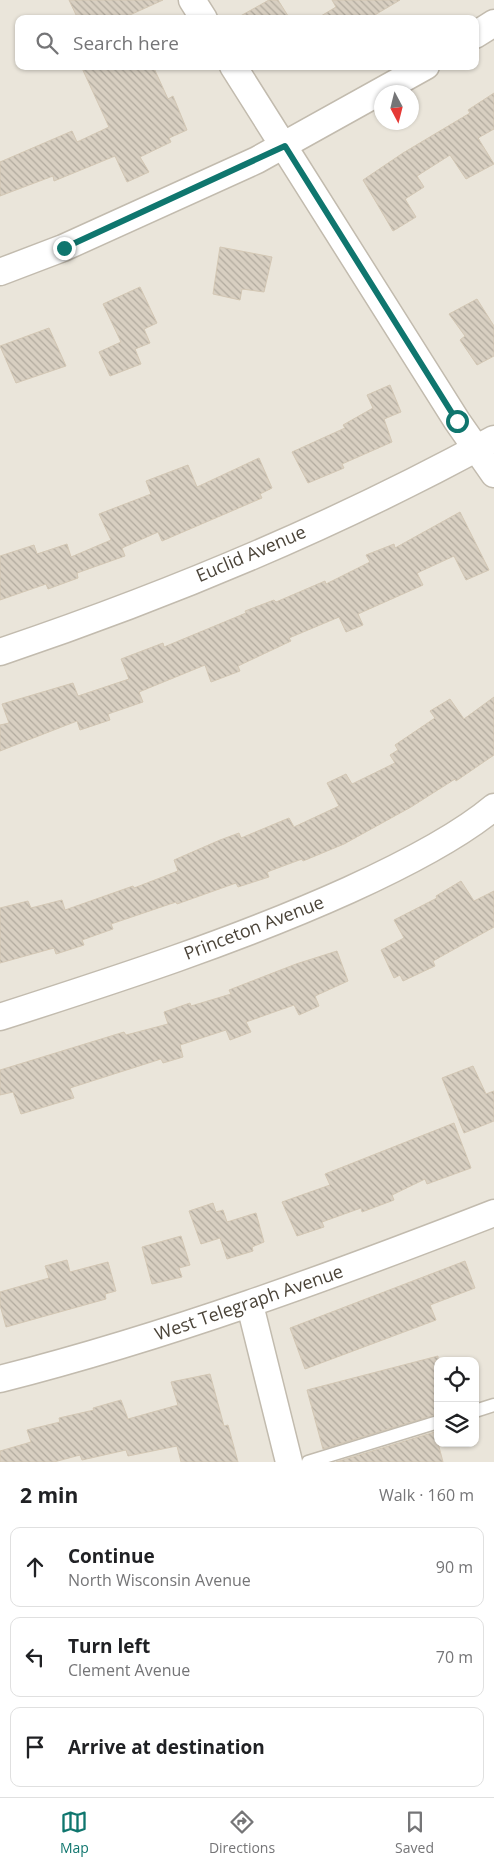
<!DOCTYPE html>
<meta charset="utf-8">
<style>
:root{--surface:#fff;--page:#f6f6f6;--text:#202124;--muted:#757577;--line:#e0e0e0;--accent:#0f766e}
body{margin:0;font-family:"Open Sans",sans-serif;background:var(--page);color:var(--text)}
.controls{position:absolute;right:15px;bottom:15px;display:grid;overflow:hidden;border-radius:10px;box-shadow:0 1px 4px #0004}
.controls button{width:45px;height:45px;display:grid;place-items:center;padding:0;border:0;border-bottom:1px solid var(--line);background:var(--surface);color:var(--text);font:25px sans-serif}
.compass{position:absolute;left:374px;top:85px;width:45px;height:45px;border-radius:50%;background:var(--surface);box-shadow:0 1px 4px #0004;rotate:173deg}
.stop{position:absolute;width:15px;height:15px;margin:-11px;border:4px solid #0f766e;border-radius:50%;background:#fff}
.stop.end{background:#0f766e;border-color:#fff;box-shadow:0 1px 5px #0008}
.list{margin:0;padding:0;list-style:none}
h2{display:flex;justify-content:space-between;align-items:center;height:65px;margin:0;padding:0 20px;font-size:21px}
h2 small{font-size:16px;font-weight:400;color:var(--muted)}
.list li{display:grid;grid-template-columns:32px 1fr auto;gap:15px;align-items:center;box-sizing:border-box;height:80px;margin:0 10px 10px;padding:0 10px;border:1px solid var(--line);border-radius:10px}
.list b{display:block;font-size:19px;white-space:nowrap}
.list p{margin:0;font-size:16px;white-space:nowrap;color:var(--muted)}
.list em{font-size:16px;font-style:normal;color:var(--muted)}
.icon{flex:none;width:28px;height:28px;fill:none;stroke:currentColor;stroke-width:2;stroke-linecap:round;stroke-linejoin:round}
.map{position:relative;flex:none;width:494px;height:1462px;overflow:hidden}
.search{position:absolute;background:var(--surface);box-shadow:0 1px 4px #0004;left:15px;right:15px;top:15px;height:55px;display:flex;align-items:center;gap:12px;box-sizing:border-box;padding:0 18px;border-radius:10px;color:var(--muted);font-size:19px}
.sheet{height:335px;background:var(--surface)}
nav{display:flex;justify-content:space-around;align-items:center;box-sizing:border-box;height:70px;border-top:1px solid var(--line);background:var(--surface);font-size:14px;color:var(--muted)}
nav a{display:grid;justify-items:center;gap:2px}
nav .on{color:var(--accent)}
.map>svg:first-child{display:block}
.residential{fill:#eae5da;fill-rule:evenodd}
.building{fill:url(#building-back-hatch);stroke:#d3c7b4}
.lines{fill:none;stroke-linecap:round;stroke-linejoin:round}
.service-casing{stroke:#c2bbae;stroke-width:15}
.minor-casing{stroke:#c2bbae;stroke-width:29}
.service{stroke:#fff;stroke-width:12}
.minor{stroke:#fff;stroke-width:26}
.route{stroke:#0f766e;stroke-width:6}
.labels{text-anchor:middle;stroke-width:5;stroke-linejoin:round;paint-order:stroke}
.street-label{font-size:18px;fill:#4b4439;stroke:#fff}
</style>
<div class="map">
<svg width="494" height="1462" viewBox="0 0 494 1462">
<defs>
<pattern id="building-back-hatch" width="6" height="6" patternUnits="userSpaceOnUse" patternTransform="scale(1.25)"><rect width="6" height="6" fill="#d8cfc1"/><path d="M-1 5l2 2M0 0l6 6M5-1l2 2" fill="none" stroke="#b1aa9e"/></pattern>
</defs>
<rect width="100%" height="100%" fill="#f6f3ec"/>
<!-- residential -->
<path class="residential" d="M 0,0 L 494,0 L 494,1462 L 0,1462 ZM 19,19 L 475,19 L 475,66 L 19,66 ZM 382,92 L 412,92 L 412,122 L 382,122 ZM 438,1361 L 475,1361 L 475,1443 L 438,1443 Z"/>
<!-- building -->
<path class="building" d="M 69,0 L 163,0 L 121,19 L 78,19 Z
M 269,0 L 278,0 L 290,19 L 235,19 Z
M 332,0 L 400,0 L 368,19 L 316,19 L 336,7 Z
M 81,66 L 153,66 L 168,99 L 173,96 L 187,130 L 169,138 L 171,142 L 140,157 L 149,172 L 127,182 L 115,156 L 54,181 L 53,176 L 0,196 L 0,162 L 72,131 L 77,142 L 109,127 Z
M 494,93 L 494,129 L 478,138 L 494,164 L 466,179 L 450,155 L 417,176 L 424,187 L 405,199 L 416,217 L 393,231 L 363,180 L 403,153 L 470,113 L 468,110 Z
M 220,247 L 272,257 L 264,292 L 242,289 L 240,300 L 213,294 Z
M 140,287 L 157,323 L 144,329 L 150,343 L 135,349 L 141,364 L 110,376 L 99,352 L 121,342 L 103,304 Z
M 477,299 L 494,326 L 494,356 L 477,365 L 460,340 L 465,336 L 449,314 Z
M 49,328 L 66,366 L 16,383 L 0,346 Z
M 390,385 L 401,412 L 384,419 L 392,442 L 342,464 L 344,468 L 308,483 L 292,452 L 345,428 L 343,425 L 373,408 L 367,395 Z
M 259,458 L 272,488 L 260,494 L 262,498 L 162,541 L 158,532 L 122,548 L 125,556 L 77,573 L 78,578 L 48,589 L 46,584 L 0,600 L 0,556 L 34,545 L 37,554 L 67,544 L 71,557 L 111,540 L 99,514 L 151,494 L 146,481 L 188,465 L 197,487 Z
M 460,512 L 489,570 L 466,580 L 454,556 L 417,573 L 423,585 L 358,614 L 363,625 L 346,632 L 339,617 L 289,638 L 291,641 L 238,666 L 240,671 L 211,682 L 205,665 L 139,692 L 143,702 L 108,714 L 110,720 L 80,730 L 77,721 L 0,751 L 0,725 L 9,723 L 2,704 L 73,683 L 78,696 L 129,679 L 121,659 L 163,643 L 164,647 L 246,613 L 245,611 L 274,600 L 276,602 L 325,581 L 326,584 L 370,562 L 366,555 L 394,544 L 395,548 Z
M 494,697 L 494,755 L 456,781 L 455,779 L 411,807 L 344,844 L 303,861 L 302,859 L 267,872 L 269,877 L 238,887 L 236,883 L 177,904 L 176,902 L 111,924 L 113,929 L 82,940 L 84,945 L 56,954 L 54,948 L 0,963 L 0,908 L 28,901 L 31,908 L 62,900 L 65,910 L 133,886 L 134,888 L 178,871 L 174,860 L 220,840 L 239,833 L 241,838 L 289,818 L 294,827 L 339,806 L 327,783 L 346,774 L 352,784 L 395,763 L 390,755 L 398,750 L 395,745 L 435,718 L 430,711 L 450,699 L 464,719 Z
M 461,881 L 474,901 L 494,891 L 494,927 L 433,961 L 435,966 L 403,981 L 400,975 L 394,978 L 381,950 L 404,938 L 394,920 L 437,898 L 436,896 Z
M 337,951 L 348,981 L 315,996 L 319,1006 L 299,1015 L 294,1005 L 246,1022 L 251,1032 L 230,1040 L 226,1030 L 180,1045 L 183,1057 L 163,1063 L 161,1059 L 70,1088 L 74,1098 L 21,1114 L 13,1092 L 0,1095 L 0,1070 L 124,1032 L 126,1035 L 168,1024 L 164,1012 L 190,1003 L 191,1006 L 231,994 L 229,990 L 296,964 Z
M 473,1066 L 486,1094 L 494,1091 L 494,1121 L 464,1133 L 442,1078 Z
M 454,1123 L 471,1168 L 427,1184 L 425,1179 L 392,1195 L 394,1200 L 362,1212 L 361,1208 L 322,1222 L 324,1227 L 297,1236 L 282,1202 L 330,1185 L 325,1174 Z
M 213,1203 L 216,1212 L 223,1210 L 227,1222 L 256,1213 L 264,1242 L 252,1247 L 253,1251 L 227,1259 L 220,1238 L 201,1244 L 189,1211 Z
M 181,1236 L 190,1265 L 179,1268 L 182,1277 L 152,1284 L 142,1247 Z
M 67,1260 L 70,1272 L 108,1262 L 116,1291 L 105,1294 L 106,1299 L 6,1327 L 0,1305 L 0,1292 L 49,1278 L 45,1266 Z
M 465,1261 L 475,1288 L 430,1305 L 436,1320 L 305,1369 L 290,1328 Z
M 438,1356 L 438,1414 L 323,1449 L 307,1390 Z
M 210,1374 L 224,1426 L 228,1425 L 238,1462 L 181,1462 L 177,1446 L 128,1456 L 126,1450 L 82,1460 L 80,1455 L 54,1462 L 0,1462 L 0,1451 L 31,1442 L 27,1430 L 60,1422 L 59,1418 L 94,1410 L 93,1408 L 121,1400 L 128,1419 L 178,1405 L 171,1382 Z
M 438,1431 L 438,1443 L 443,1462 L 336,1462 Z"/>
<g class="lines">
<!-- service casing -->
<g class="service-casing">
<path id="service" d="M 475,1411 L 494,1405
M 308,1462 L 438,1422"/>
</g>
<!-- minor casing -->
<g class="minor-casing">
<path id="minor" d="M 192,0 L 204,19
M 475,35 L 494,23
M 233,66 L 457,421 L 494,474
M 0,272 L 63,248 L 257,160 L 426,66
M 0,652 C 169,595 337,525 494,439
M 0,1017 C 118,979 236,941 349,890 C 395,869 456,839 494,807
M 250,1305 L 289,1462
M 0,1379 C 169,1336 332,1276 494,1213"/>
</g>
<!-- service -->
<use href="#service" class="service"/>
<!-- minor -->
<use href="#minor" class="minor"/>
</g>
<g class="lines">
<!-- route -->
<path class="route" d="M 64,248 L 285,146 L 457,421"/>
</g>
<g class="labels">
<!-- street labels -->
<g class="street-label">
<text transform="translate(251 554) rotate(-23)" y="6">Euclid Avenue</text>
<text transform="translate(254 928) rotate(-21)" y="6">Princeton Avenue</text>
<text transform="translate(249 1303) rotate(-19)" y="6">West Telegraph Avenue</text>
</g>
</g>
</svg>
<div class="controls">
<button><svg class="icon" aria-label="locate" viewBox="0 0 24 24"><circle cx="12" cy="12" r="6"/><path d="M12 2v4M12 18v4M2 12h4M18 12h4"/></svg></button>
<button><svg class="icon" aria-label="layers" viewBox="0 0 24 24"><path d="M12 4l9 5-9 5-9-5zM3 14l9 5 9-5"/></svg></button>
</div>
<svg class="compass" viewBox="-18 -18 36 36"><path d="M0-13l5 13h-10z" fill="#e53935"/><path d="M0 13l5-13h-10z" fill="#757577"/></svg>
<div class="stop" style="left:457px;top:421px"></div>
<div class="stop end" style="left:64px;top:248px"></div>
<div class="search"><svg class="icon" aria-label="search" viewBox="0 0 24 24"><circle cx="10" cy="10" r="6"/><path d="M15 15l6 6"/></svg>Search here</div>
</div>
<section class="sheet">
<h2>2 min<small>Walk · 160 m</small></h2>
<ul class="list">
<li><svg class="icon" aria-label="ahead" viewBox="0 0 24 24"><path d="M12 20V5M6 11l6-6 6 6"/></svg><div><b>Continue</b><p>North Wisconsin Avenue</p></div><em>90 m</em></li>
<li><svg class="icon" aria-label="left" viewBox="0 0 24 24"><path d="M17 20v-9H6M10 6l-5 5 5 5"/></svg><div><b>Turn left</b><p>Clement Avenue</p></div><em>70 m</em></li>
<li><svg class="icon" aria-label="arrive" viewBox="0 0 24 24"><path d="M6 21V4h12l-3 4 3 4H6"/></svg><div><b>Arrive at destination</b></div></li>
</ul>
</section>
<nav>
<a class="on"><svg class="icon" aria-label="map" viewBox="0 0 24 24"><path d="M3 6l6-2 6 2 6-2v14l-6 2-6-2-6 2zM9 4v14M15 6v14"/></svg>Map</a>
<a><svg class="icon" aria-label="directions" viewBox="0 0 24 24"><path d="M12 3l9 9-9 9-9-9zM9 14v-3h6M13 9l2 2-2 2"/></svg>Directions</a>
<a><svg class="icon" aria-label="saved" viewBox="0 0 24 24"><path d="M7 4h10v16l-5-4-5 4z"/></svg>Saved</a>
</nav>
